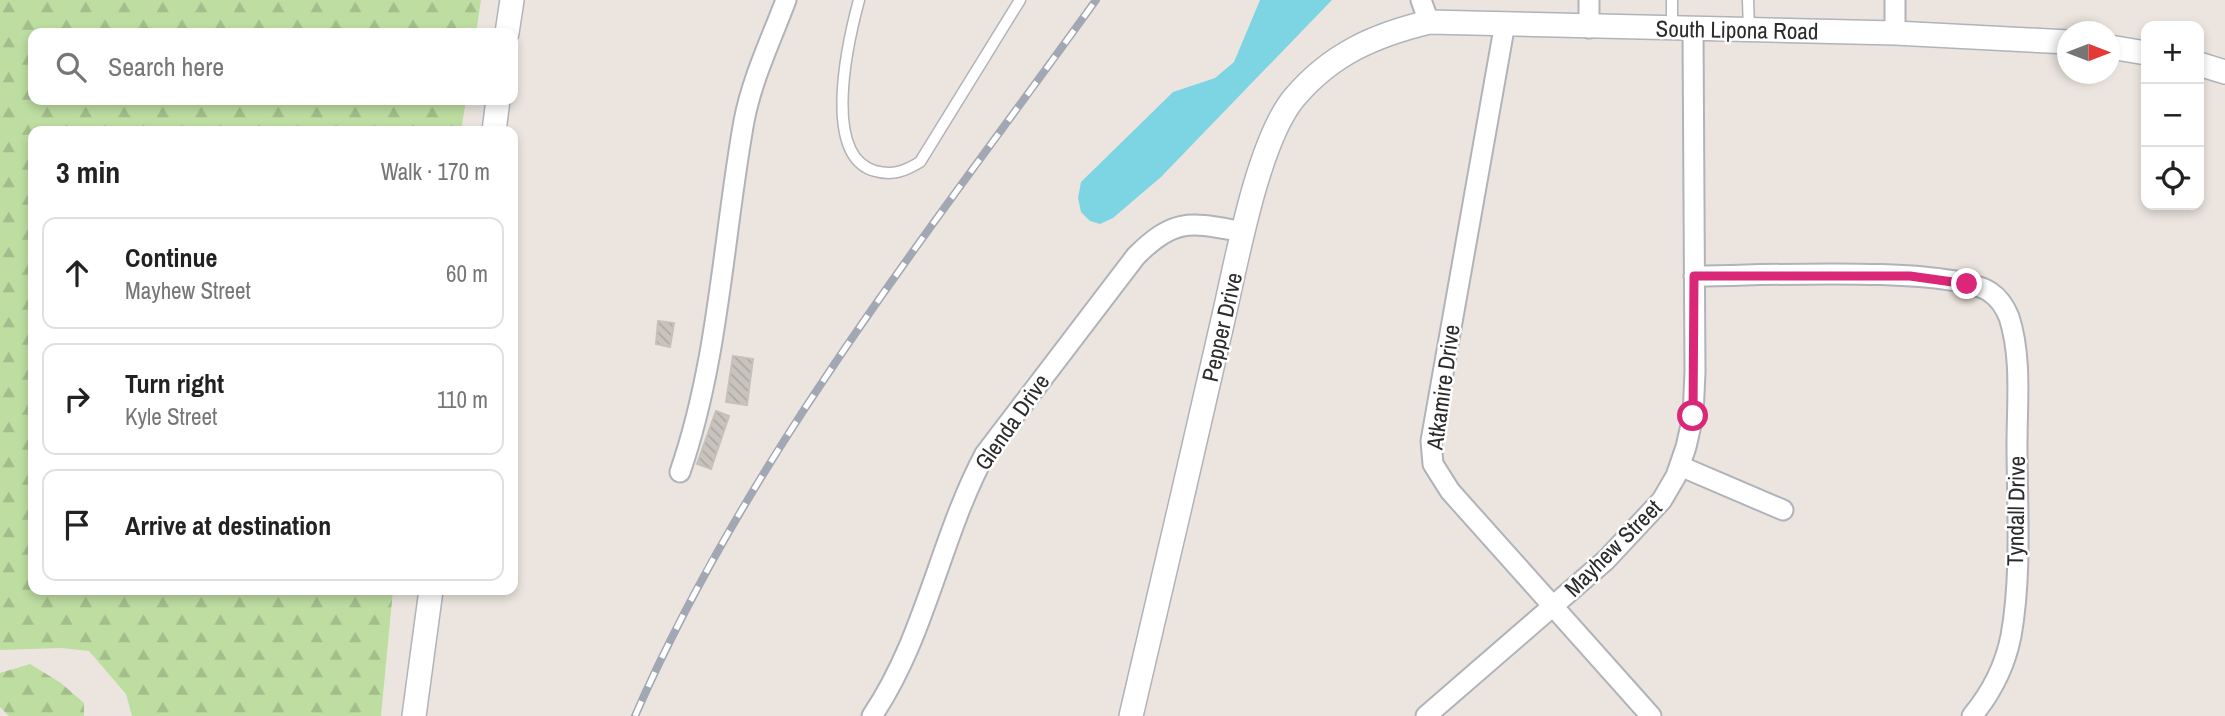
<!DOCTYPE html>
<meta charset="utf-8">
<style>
:root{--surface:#fff;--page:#f2f2f2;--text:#222;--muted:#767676;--line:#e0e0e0}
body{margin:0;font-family:"Archivo Narrow",sans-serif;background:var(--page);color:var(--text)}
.controls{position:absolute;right:21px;top:21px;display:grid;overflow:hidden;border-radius:14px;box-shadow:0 4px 10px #0003}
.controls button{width:63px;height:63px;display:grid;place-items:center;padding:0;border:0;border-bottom:2px solid var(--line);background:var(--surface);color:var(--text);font:35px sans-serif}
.compass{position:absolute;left:2057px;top:21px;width:63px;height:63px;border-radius:50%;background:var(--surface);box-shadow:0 4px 10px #0003;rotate:90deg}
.stop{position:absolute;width:21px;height:21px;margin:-16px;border:5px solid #db2777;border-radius:50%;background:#fff}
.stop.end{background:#db2777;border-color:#fff;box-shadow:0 2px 7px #0008}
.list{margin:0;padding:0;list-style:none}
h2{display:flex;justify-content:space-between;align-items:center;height:91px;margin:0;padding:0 28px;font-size:30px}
h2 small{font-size:23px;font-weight:400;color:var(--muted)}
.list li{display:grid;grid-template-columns:46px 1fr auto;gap:21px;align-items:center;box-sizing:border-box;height:112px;margin:0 14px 14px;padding:0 14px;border:2px solid var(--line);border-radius:14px}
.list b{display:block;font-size:26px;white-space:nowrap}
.list p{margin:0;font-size:23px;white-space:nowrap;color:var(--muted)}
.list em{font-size:23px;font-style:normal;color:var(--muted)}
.icon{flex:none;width:38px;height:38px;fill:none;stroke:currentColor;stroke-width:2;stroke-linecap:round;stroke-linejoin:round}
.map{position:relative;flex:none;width:2225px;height:716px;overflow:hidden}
.search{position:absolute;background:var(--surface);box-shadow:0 4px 10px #0003;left:28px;top:28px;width:490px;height:77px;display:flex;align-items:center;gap:18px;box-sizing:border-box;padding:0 24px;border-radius:14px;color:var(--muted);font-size:26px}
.panel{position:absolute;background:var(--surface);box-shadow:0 4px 10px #0003;left:28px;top:126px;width:490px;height:469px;border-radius:14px}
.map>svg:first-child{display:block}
.forest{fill:url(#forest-firs)}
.water{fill:#7dd5e3}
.building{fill:url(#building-back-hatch);stroke:#c7c0b9;stroke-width:2}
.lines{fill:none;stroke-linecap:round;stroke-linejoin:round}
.service-casing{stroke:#b0b3ba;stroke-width:13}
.minor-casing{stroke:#b0b3ba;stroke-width:23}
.tertiary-casing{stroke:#b0b3ba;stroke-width:26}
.service{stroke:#fff;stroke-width:10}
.minor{stroke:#fff;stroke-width:19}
.tertiary{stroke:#fff;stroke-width:23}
.rail-casing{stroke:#a2a7b4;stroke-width:8}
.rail{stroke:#fff;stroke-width:5;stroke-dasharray:16;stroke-linecap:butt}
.route{stroke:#db2777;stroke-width:9}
.labels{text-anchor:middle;stroke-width:5;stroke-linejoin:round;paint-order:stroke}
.street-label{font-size:23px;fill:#2b2b2b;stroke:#fff}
</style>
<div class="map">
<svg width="2225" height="716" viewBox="0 0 2225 716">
<defs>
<pattern id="forest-firs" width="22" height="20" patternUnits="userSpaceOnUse" patternTransform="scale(1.75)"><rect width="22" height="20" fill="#bddda1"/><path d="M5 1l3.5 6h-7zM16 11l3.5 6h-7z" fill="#a3be8b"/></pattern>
<pattern id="building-back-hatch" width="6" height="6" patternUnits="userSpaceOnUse" patternTransform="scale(1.75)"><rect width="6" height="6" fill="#c8c3bd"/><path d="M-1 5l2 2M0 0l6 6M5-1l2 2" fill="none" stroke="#aca8a3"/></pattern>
</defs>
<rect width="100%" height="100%" fill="#ece5df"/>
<!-- forest -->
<path class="forest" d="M 0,0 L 481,0 L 476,33 L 33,33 L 33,100 L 466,100 L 461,131 L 33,131 L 33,590 L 393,590 L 381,716 L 132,716 L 126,694 L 89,651 L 61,648 L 0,650 Z
M 30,664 L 61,683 L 84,703 L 84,716 L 9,716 L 0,707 L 0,673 Z"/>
<!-- water -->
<path class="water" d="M 1260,0 L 1332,0 L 1161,177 L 1113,218 L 1100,224 L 1090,221 L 1081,212 L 1078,198 L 1081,182 L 1173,92 L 1215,78 L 1234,62 Z"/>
<!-- building -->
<path class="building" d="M 658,321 L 674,323 L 670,347 L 656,344 Z
M 733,356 L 753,359 L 747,405 L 726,402 Z
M 716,411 L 729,416 L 711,469 L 697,464 Z"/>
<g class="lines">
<!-- service casing -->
<g class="service-casing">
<path id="service" d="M 859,0 C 848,41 821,156 875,171 C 893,176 905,171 920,162 L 1020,0
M 1672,0 L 1672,27
M 1748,0 L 1749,30"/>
</g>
<!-- minor casing -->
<g class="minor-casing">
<path id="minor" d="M 1421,0 L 1429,22
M 1589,0 L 1589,28
M 1895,0 L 1895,33
M 1505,23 L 1431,441 L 1433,464 L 1450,491 L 1651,716
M 1694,276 C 1754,276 1947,265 1990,292 C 1999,298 2005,307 2009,317 C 2022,357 2017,403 2017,444 C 2017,507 2022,574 2011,636 C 2005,666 1992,692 1972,716
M 1680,466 L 1783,510
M 680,472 C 719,359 723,238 744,121 C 752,79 771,40 786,0
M 872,716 C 926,636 940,538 985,454 L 1136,256 C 1176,216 1192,223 1244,232
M 1426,716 L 1606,560 L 1662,500 L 1676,476 L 1686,447 L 1693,416 L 1695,372 L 1693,29"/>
</g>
<!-- tertiary casing -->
<g class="tertiary-casing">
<path id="tertiary" d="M 507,33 L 512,0
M 2110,47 L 2146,53
M 2199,64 L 2225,72
M 494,131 L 498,100
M 414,716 L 431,590
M 1131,716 C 1162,585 1192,455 1222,324 C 1236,265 1257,143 1294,98 C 1331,54 1375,35 1429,22 L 1895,33 L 2068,42"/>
</g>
<!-- service -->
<use href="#service" class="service"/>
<!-- minor -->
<use href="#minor" class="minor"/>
<!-- tertiary -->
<use href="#tertiary" class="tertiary"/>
<!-- rail casing -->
<g class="rail-casing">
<path id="rail" d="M 635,716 C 749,455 931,230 1096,0"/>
</g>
<!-- rail -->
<use href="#rail" class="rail"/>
</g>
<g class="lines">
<!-- route -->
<path class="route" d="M 1693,416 L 1694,276 L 1910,276 L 1967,284"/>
</g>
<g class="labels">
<!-- street labels -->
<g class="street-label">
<text transform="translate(1737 30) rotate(1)" y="8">South Lipona Road</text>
<text transform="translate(1222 327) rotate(-77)" y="8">Pepper Drive</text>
<text transform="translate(1443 387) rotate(-82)" y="8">Atkamire Drive</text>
<text transform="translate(1012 422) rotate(-55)" y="8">Glenda Drive</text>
<text transform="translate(2016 511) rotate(-89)" y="8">Tyndall Drive</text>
<text transform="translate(1613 548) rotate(-45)" y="8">Mayhew Street</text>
</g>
</g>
</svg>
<div class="controls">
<button>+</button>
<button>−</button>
<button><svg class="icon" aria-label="locate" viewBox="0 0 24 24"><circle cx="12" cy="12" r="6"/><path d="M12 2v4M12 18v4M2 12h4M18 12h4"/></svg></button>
</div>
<svg class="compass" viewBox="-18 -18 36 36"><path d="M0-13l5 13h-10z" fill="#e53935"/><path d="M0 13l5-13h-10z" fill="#767676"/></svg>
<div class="stop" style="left:1693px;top:416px"></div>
<div class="stop end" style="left:1967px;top:284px"></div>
<div class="search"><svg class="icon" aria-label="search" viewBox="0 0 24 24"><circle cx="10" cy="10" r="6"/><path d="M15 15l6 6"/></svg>Search here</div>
<section class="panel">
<h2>3 min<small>Walk · 170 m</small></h2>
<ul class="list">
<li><svg class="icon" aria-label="ahead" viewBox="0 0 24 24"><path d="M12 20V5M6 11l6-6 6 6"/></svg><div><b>Continue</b><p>Mayhew Street</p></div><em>60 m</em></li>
<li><svg class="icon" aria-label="right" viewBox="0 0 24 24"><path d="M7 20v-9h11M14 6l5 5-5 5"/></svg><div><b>Turn right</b><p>Kyle Street</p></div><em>110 m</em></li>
<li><svg class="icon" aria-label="arrive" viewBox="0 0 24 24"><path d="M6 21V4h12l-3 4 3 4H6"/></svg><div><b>Arrive at destination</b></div></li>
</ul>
</section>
</div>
